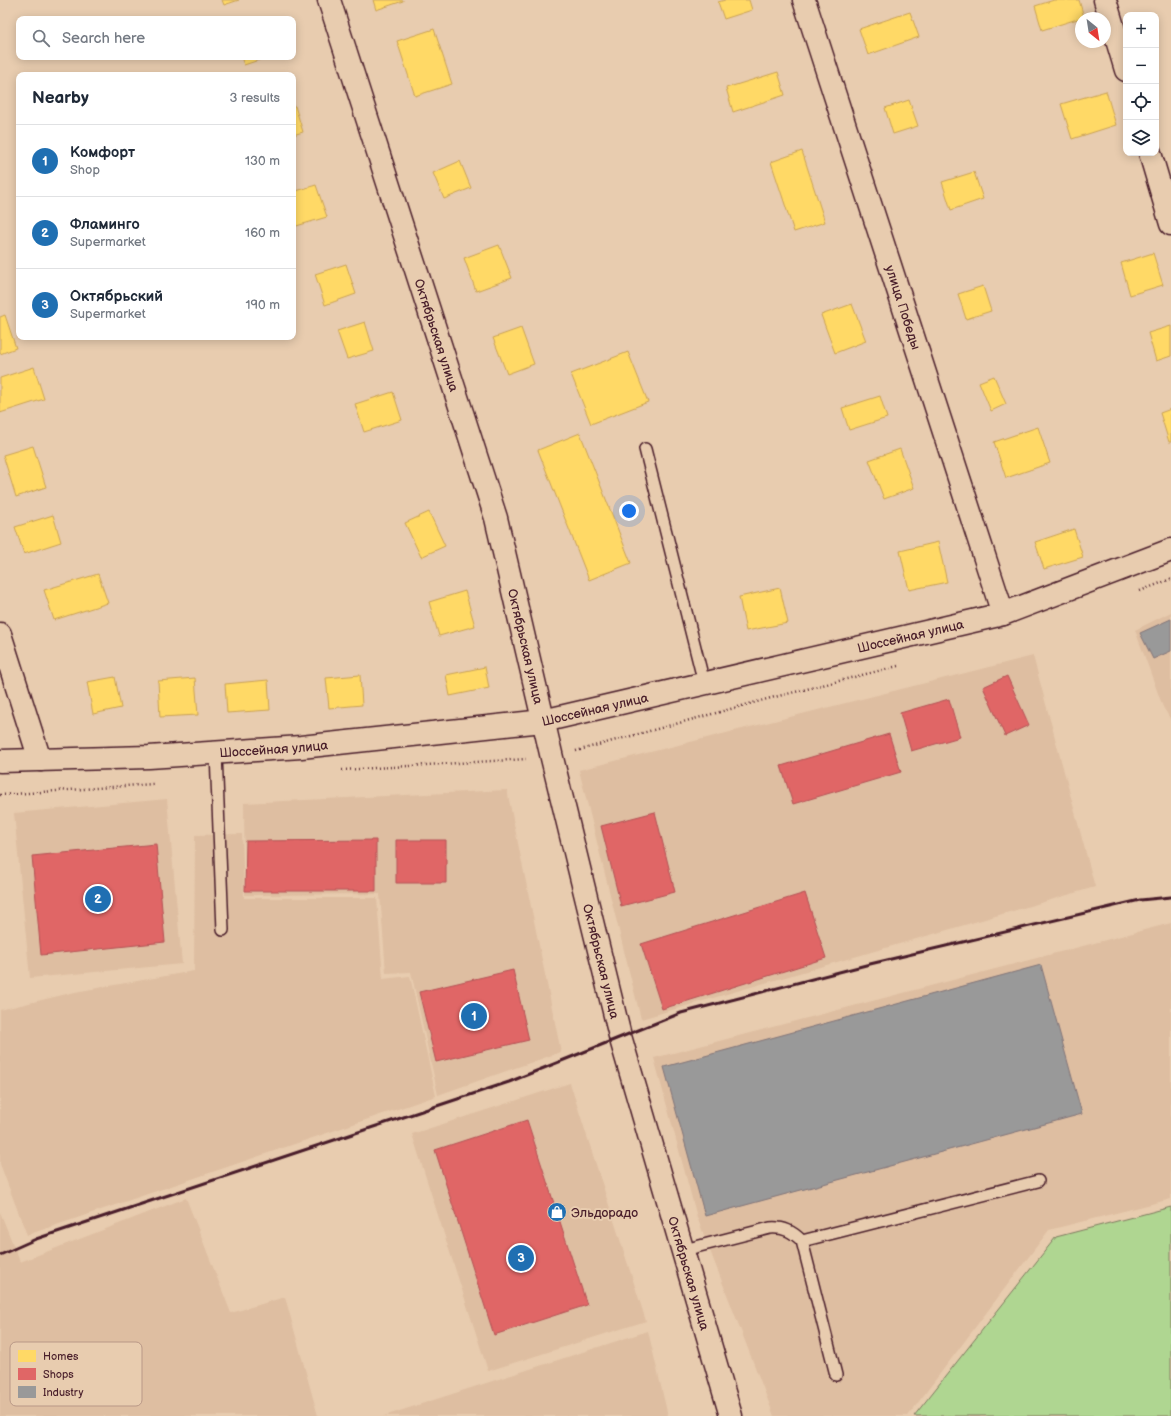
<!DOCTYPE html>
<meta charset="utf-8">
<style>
:root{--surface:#fff;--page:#f6f6f7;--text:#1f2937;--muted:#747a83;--line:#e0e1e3;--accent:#1f6fb2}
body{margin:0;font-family:"Balsamiq Sans",sans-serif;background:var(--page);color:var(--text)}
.controls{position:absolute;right:12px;top:12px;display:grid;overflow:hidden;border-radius:8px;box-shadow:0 2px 10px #0003}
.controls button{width:36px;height:36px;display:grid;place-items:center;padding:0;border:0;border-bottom:1px solid var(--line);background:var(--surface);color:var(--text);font:20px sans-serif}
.compass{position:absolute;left:1075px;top:12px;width:36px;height:36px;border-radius:50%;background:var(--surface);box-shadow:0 2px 10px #0003;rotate:150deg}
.you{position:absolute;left:629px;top:511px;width:14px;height:14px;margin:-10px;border:3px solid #fff;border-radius:50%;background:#1a73e8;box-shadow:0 0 0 6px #1a73e833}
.badge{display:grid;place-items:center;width:26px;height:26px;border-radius:50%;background:var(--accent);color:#fff;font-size:13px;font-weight:700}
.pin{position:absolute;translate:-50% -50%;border:2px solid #fff;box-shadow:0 1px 4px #0006}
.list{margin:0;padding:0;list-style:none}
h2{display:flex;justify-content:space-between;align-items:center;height:52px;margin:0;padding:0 16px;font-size:17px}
h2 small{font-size:13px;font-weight:400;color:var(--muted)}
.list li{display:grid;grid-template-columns:26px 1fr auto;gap:12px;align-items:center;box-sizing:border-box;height:72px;padding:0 16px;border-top:1px solid var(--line)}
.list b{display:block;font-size:15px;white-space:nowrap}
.list p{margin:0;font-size:13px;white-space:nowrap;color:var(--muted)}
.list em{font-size:13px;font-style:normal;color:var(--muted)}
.icon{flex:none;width:22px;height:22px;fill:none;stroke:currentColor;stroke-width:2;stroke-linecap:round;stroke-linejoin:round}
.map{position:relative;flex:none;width:1171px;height:1416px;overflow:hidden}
.search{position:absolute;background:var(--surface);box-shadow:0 2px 10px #0003;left:16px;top:16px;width:280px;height:44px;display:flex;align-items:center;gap:10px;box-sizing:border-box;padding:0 14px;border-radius:8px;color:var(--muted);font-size:15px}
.panel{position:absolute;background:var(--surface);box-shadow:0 2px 10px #0003;left:16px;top:72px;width:280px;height:268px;border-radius:8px}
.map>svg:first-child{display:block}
.built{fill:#debea1}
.green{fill:#afd691;stroke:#7c7a5e}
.homes{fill:#ffd966;stroke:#c9a154}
.shops{fill:#e06666;stroke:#b35154}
.industry{fill:#999;stroke:#817478}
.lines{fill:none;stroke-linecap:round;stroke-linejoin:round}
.service-casing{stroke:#4a1f2b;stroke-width:14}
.minor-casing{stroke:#4a1f2b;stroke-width:25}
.secondary-casing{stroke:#4a1f2b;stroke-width:25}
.path{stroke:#4a1f2b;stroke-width:2.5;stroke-dasharray:1 3;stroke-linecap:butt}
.service{stroke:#e8ccaf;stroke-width:11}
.minor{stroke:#e8ccaf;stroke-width:22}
.secondary{stroke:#e8ccaf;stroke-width:22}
.rail{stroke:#4a1f2b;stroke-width:3}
.labels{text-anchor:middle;stroke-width:4;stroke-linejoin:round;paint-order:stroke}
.street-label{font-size:13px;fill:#4a1f2b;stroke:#e8ccaf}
.poi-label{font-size:13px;fill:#4a1f2b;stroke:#e8ccaf;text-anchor:start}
.key{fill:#e8ccaf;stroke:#b99887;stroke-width:1}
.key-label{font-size:11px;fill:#4a1f2b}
</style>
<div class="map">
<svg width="1171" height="1416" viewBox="0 0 1171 1416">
<rect width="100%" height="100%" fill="#e8ccaf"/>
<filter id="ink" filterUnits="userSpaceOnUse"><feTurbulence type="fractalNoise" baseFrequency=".025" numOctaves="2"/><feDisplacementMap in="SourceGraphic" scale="8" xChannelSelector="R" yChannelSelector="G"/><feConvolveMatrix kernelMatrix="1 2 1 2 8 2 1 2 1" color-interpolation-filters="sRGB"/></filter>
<g filter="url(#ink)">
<!-- built -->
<path class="built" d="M 1171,612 L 1171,720 L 1163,707 L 1135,630 Z
M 1033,656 L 1095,887 L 641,1019 L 579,770 Z
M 507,790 L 561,1052 L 438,1095 L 411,972 L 386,973 L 380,894 L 245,895 L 244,803 Z
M 167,799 L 182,964 L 30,978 L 14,813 Z
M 242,834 L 244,898 L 377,898 L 383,979 L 410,976 L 436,1096 L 27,1235 L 0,1164 L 0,1010 L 75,992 L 194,971 L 195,835 Z
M 1171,923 L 1171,1199 L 1049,1230 L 908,1416 L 774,1416 L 697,1217 L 654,1058 Z
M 570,1083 L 646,1321 L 488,1371 L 412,1134 Z
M 186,1198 L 231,1313 L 285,1297 L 318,1416 L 0,1416 L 0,1212 L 20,1262 Z
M 648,1331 L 668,1416 L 384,1416 Z"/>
<!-- green -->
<path class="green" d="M 1171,1207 L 1171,1416 L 914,1416 L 1056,1237 Z"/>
<!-- homes -->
<path class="homes" d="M 222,0 L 239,0 L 224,5 Z
M 373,0 L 403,0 L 403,1 L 376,10 Z
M 725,0 L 749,0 L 752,10 L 724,19 L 718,2 Z
M 1054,0 L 1079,0 L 1084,17 L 1042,30 L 1035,6 Z
M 910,12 L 919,37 L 868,55 L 859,29 Z
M 434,29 L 452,84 L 415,96 L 397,41 Z
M 241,57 L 268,57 L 244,65 Z
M 778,72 L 785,95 L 733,112 L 726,88 Z
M 1106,91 L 1116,125 L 1072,139 L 1061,104 Z
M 909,100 L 918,126 L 893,134 L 885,108 Z
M 293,106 L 295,106 L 303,132 L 293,135 Z
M 802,151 L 825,222 L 794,232 L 771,162 Z
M 460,161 L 471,188 L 444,199 L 433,173 Z
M 974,172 L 983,199 L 951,210 L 942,182 Z
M 316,185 L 327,217 L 293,227 L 293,192 Z
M 499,245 L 512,278 L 476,291 L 464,258 Z
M 1153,253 L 1163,285 L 1130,295 L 1121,263 Z
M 346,264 L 356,294 L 325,305 L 315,274 Z
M 983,286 L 991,311 L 966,319 L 958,294 Z
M 852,304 L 866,341 L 835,353 L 821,315 Z
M 5,315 L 16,348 L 0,354 L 0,317 Z
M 365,322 L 374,351 L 347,359 L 337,331 Z
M 1171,326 L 1171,356 L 1156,361 L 1148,333 Z
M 521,328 L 534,364 L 507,374 L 493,338 Z
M 628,352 L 648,402 L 591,424 L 571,374 Z
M 34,367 L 44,399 L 0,413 L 0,378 Z
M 994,376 L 1006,404 L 991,411 L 979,382 Z
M 393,392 L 402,420 L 364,432 L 355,404 Z
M 880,396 L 887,418 L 849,430 L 842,408 Z
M 1171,409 L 1171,442 L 1169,442 L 1160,413 Z
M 1038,427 L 1050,463 L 1006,478 L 994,442 Z
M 580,433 L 631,563 L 589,580 L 538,450 Z
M 33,446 L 46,487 L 16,497 L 3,455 Z
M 900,449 L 914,488 L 884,499 L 869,460 Z
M 429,512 L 445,546 L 421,557 L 405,523 Z
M 53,515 L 61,542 L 24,554 L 15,527 Z
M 1074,529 L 1083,557 L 1044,569 L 1035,542 Z
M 938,542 L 947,582 L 909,590 L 900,551 Z
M 98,574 L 108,603 L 54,620 L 44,590 Z
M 780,588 L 788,623 L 746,631 L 739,597 Z
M 465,591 L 475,626 L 439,636 L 429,602 Z
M 485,667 L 489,688 L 450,696 L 446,675 Z
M 360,675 L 362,705 L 329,708 L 326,678 Z
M 115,677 L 121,708 L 93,714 L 87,682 Z
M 195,678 L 198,715 L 160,717 L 158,681 Z
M 268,680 L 270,710 L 227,713 L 225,684 Z"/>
<!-- shops -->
<path class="shops" d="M 1007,676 L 1029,725 L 1005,736 L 983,687 Z
M 949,699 L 960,737 L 911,751 L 900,713 Z
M 889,734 L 901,772 L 793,804 L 781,766 Z
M 655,812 L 675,892 L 621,906 L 601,826 Z
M 376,840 L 376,891 L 245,891 L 246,841 Z
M 396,840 L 446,840 L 446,883 L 396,883 Z
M 156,844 L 165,942 L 41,955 L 32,856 Z
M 805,893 L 826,958 L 662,1009 L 641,944 Z
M 513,970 L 529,1040 L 436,1062 L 419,992 Z
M 527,1120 L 587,1305 L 494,1335 L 435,1150 Z"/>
<!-- industry -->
<path class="industry" d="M 1171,619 L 1171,651 L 1153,659 L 1140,633 Z
M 1041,965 L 1082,1114 L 705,1216 L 664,1067 Z"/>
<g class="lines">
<!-- service casing -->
<g class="service-casing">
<path id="service" d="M 645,449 L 704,683
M 216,753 L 223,930
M 802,1241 L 1038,1181
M 684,1250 L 770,1228 C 784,1227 792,1231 802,1241 L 836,1375"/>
</g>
<!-- minor casing -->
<g class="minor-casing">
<g id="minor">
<path id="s1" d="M 329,0 L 496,518 L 552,758 L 620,1036 L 731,1416"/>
<path id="s2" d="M 804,0 L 1003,614"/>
<path d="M 1105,0 L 1126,70"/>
<path d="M 1150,153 L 1171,224"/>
<path d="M 0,634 L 40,760"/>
</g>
</g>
<!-- secondary casing -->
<g class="secondary-casing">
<g id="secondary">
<path id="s3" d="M 0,761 L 149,757 L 301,747 L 543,721 L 1003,614 L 1171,550"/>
</g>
</g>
<!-- path -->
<path class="path" d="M 1140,591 L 1171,579
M 576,751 L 771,698 L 898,666
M 342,770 L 526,759
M 0,795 L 153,784"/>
<!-- service -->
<use href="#service" class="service"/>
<!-- minor -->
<use href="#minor" class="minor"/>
<!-- secondary -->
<use href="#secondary" class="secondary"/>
<!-- rail -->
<path class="rail" d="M 0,1255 L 36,1239 L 509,1082 L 681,1013 L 870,964 L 1140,900 L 1171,897"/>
</g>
</g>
<!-- icons -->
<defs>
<g id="shop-disc" transform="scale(1)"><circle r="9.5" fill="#1f6fb2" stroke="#e8ccaf"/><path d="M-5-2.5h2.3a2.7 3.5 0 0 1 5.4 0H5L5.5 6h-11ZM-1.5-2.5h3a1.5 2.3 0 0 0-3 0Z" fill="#fff"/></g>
</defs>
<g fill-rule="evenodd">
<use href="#shop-disc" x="557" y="1212"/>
</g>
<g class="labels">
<!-- street labels -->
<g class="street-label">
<text dy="5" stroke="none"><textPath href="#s2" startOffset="323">улица Победы</textPath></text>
<text dy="5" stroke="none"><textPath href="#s1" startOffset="352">Октябрьская улица</textPath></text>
<text dy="5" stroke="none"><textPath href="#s3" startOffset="922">Шоссейная улица</textPath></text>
<text dy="5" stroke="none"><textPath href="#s1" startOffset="676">Октябрьская улица</textPath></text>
<text dy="5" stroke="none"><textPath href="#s3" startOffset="598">Шоссейная улица</textPath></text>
<text dy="5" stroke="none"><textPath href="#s3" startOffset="274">Шоссейная улица</textPath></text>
<text dy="5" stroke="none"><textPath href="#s1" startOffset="1000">Октябрьская улица</textPath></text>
<text dy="5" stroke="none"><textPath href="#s1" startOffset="1324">Октябрьская улица</textPath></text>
</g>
<!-- poi labels -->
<g class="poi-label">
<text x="571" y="1217">Эльдорадо</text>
</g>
</g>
<!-- legend -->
<rect x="10" y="1342" width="132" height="64" rx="6" class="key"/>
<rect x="18" y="1350" width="18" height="12" fill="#ffd966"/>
<rect x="18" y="1368" width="18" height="12" fill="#e06666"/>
<rect x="18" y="1386" width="18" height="12" fill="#999"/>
<g class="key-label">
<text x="43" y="1360">Homes</text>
<text x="43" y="1378">Shops</text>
<text x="43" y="1396">Industry</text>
</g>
</svg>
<div class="controls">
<button>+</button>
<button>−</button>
<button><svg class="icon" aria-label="locate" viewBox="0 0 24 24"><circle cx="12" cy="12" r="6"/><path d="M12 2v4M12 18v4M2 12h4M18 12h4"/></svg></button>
<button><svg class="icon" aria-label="layers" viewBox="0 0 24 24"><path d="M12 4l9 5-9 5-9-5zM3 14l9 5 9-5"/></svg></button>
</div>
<svg class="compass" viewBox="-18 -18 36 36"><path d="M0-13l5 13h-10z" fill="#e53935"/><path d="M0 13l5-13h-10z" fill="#747a83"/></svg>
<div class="you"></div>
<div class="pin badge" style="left:474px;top:1016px">1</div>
<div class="pin badge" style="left:98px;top:899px">2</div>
<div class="pin badge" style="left:521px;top:1258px">3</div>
<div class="search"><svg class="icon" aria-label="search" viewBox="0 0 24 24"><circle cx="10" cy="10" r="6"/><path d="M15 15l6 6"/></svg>Search here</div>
<section class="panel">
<h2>Nearby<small>3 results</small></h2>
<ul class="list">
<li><span class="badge">1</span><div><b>Комфорт</b><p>Shop</p></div><em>130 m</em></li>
<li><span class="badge">2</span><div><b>Фламинго</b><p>Supermarket</p></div><em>160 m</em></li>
<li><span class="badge">3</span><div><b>Октябрьский</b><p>Supermarket</p></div><em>190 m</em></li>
</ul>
</section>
</div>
